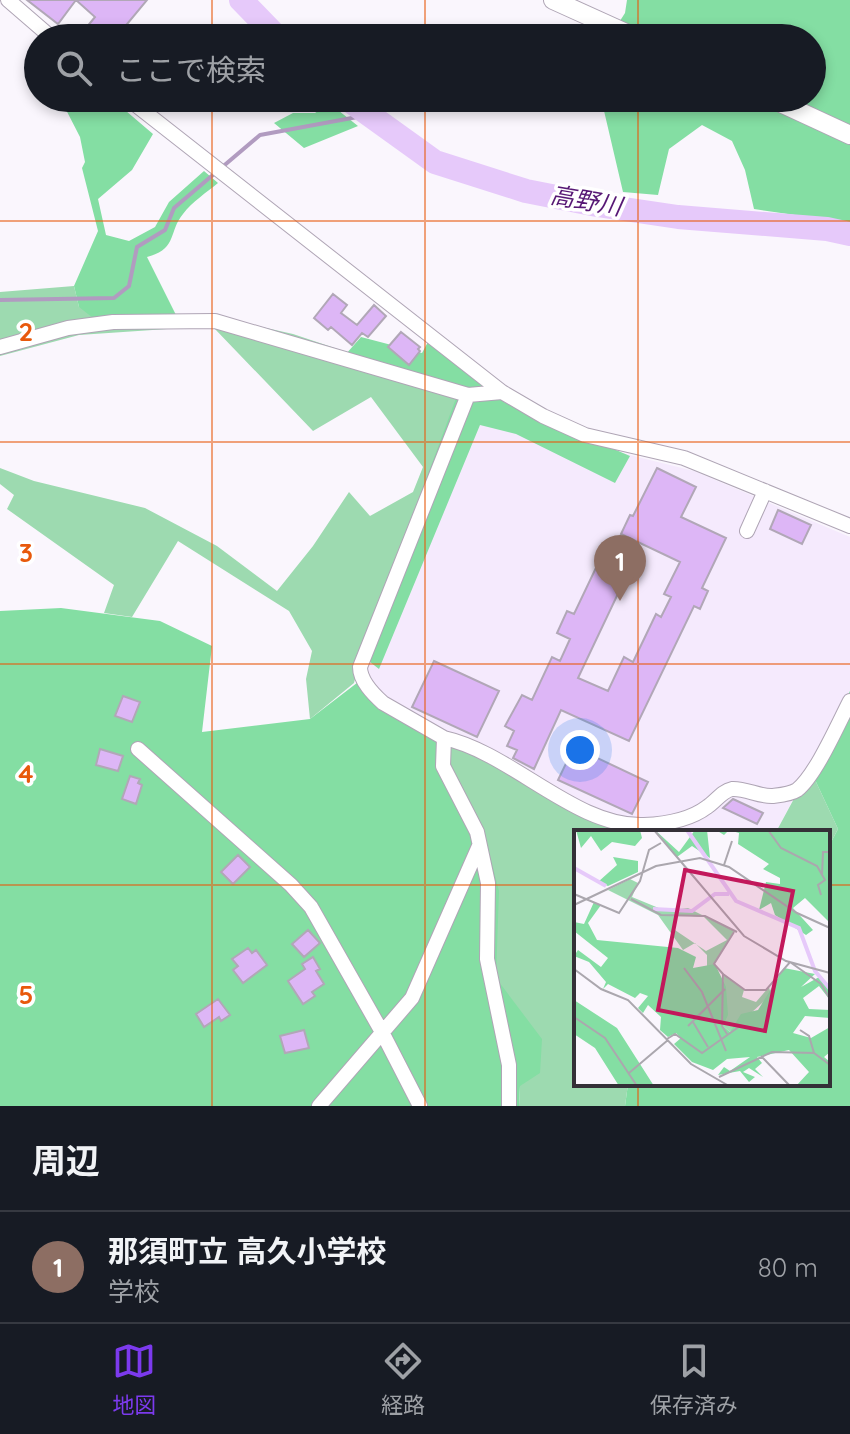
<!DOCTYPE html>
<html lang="ja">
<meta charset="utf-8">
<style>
:root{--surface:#171b24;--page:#242831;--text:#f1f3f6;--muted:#9ea1a6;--line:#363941;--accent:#7c3aed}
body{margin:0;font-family:Quicksand,"Noto Sans JP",sans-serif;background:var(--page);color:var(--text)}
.you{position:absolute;left:580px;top:750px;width:28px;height:28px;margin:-20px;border:6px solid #fff;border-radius:50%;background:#1a73e8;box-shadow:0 0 0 12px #1a73e833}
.badge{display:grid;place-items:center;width:52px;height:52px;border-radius:50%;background:var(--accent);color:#fff;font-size:26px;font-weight:700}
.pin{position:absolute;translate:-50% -66px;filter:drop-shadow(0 2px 4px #0008)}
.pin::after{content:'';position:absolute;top:42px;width:28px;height:24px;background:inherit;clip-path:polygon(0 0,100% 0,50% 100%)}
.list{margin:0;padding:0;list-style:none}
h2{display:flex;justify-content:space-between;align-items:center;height:104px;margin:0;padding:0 32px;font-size:34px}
h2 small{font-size:26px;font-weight:400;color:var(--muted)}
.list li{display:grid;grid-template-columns:52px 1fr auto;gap:24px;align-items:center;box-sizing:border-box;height:112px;padding:0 32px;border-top:2px solid var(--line)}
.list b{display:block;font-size:30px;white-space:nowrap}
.list p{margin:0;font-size:26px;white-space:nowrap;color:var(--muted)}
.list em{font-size:26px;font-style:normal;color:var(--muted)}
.icon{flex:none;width:44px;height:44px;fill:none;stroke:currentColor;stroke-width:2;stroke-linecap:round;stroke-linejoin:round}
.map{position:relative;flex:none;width:850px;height:1106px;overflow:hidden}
.search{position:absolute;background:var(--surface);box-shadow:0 4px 12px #0003;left:24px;right:24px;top:24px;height:88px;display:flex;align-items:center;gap:20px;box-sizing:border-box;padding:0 28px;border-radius:44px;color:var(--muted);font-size:30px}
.sheet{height:216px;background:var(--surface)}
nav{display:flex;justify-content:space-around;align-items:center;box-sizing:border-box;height:112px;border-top:2px solid var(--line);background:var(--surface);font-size:22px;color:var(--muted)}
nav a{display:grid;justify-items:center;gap:4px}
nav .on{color:var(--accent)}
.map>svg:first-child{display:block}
.built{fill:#f5eafd}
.green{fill:#9ddab0}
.forest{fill:#84dea3}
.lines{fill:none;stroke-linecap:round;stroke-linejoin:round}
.stream{stroke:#b19bc0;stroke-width:4}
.river{stroke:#e6c9fa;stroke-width:24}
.building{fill:#ddb6f6;stroke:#b1a7b7;stroke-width:2}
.minor-casing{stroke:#afa5b5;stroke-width:16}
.major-casing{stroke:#afa5b5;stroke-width:20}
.minor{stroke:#fff;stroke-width:14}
.major{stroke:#fff;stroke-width:18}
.grid{fill:none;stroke:#e8590c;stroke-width:2;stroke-opacity:0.55}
.labels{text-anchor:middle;stroke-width:7;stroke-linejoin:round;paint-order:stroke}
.water-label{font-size:24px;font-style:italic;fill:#571875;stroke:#fff}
.inset-river{fill:none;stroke:#e6c9fa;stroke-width:4}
.inset-road{fill:none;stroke:#aba7ae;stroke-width:2}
.view{fill:#c2185b;fill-opacity:0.15;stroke:#c2185b;stroke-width:4}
.inset-edge{fill:none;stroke:#343037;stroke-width:4}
.grid-label{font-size:26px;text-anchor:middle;font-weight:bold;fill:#e8590c;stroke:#fff;stroke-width:7;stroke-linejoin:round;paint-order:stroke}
</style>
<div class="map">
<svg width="850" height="1106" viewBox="0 0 850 1106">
<rect width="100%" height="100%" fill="#faf6fd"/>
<!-- built -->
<path class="built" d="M 469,404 L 574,441 L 694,471 L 850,537 L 850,691 L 776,832 L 624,832 L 624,828 L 449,736 L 381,697 L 366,676 L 365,665 Z"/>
<!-- green -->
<path class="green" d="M 74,286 L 79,307 L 226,319 L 293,334 L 460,390 L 361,655 L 354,683 L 310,719 L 306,679 L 312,651 L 289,611 L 178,541 L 132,617 L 104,613 L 114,585 L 7,509 L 14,495 L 0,484 L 0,468 L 34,481 L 145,508 L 217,546 L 277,591 L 313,546 L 349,492 L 370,516 L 413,492 L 423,467 L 371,397 L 313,431 L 214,328 L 182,328 L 79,335 L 0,356 L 0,292 Z
M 449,736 L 624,828 L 624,832 L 576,832 L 576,1084 L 628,1084 L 625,1106 L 519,1106 L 520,1086 L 448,765 Z
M 810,769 L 838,829 L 828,848 L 828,832 L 776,832 Z"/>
<!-- forest -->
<path class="forest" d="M 627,0 L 850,0 L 850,223 L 754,209 L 745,170 L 732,141 L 702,125 L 669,149 L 658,195 L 623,192 L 601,98 L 812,98 L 812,38 L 609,38 L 625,13 Z
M 60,98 L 112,99 L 153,134 L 132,170 L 98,199 L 106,235 L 129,241 L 155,227 L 169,202 L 204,171 L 218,183 C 207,192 192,202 183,214 C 168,232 178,249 147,257 L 176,315 L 97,321 L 79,307 L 74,286 L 98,231 L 82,168 L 85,162 L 80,137 Z
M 329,103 L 358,126 L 304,148 L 274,123 L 293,113 L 315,113 Z
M 361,337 L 422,353 L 429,340 L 504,402 L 630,456 L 615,483 L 516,434 L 480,425 L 379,669 L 361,655 L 459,390 L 346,354 Z
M 61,608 L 160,621 L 212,646 L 202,732 L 310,719 L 366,676 L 381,697 L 449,736 L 448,765 L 483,829 L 499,891 L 496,978 L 542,1039 L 540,1073 L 520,1086 L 519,1106 L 0,1106 L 0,611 Z
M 850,691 L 850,1106 L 625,1106 L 628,1084 L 828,1084 L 828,848 L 838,829 L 810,769 Z"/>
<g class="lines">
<!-- stream -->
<path class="stream" d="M 0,300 L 114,298 L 129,286 L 137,247 L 165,230 L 174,208 L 260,135 L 368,115"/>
<!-- river -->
<path class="river" d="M 241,0 L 278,38
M 346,98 L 435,162 L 526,191 L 597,205 L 678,217 L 827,229 L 850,234"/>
</g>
<!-- building -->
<path class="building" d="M 27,0 L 147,0 L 118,35 L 107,26 L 97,38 L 86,28 L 95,17 L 76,0 L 58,24 Z
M 333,294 L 347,305 L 341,313 L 357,325 L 374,305 L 386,316 L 368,337 L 362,333 L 352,345 L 331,327 L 328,330 L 314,318 Z
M 401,332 L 420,347 L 418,349 L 420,351 L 409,365 L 388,347 Z
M 657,468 L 696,487 L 681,517 L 726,538 L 702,588 L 708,591 L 700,609 L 694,606 L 629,741 L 561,710 L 534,769 L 513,758 L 517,750 L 507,746 L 514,731 L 505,726 L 522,695 L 532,700 L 552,657 L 560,661 L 570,639 L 557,633 L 567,611 L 574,614 L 604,551 L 609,554 L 610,551 L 633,562 L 578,678 L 608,691 L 624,657 L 633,662 L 656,614 L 661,617 L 671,597 L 664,594 L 680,562 L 621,534 L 630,515 L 633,516 Z
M 778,510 L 811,525 L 802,544 L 770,529 Z
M 434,661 L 499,691 L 477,737 L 412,707 Z
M 123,696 L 140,702 L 132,722 L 115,716 Z
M 574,747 L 648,782 L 632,814 L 558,780 Z
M 100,749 L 123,756 L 118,771 L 96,765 Z
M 130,776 L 140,779 L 138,783 L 142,785 L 136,804 L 122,799 Z
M 733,799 L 763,813 L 757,824 L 723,808 Z
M 238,855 L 250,867 L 233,884 L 221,872 Z
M 308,930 L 320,943 L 304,957 L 292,944 Z
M 248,948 L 252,953 L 256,950 L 267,965 L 243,983 L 233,970 L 238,966 L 232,959 Z
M 313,957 L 320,969 L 316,971 L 324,984 L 312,992 L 315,996 L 303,1004 L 288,981 L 305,969 L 302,964 Z
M 218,999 L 230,1015 L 221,1021 L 219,1017 L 204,1027 L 196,1014 Z
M 304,1030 L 309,1048 L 285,1053 L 280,1036 Z"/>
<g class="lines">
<!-- minor casing -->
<g class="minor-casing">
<path id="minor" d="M 8,0 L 52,38
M 127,98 L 502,392 L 543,416 L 585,435 L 684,458 L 850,526
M 0,347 L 68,328 L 113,322 L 215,321 L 468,395 L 502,392
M 468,395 L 360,667 C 360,681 373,694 383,703 L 444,738 L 443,766 L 477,832 L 488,883 L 487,959 L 509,1065 L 509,1106
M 747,531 L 765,491
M 444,738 C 512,753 576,828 644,825 C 665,824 690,820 707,807 C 715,802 722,791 732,789 C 745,788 760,797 773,796 C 781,795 791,794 797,790 C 816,775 838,724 850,701
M 138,749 L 291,885 L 311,907 L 382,1032 L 420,1106
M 319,1106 L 412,998 L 479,846"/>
</g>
<!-- major casing -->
<g class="major-casing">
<path id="major" d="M 553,0 L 637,38
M 770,98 L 850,135"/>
</g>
<!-- minor -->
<use href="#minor" class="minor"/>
<!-- major -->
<use href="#major" class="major"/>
</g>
<!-- grid -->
<path class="grid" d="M 212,0 L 212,38M 425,0 L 425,38M 638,0 L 638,38M 212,98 L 212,1106M 425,98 L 425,1106M 638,98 L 638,832M 0,221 L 850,221M 0,442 L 850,442M 0,664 L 850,664M 0,885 L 576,885M 828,885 L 850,885M 638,1084 L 638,1106"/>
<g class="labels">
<!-- water labels -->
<g class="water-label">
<text transform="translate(586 201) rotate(10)" y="8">高野川</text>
</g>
</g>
<!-- overview -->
<g transform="translate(574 830)">
<rect width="256" height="256" fill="#faf6fd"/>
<path d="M 56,49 L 64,53 L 58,67 L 92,81 L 114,78 L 160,101 L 139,135 L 133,139 L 133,125 L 121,113 L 109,120 L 84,85 L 34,60 ZM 103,85 L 130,87 L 153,110 L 132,121 L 98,98 ZM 150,144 L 170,160 L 168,167 L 182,172 L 195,157 L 197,165 L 156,202 L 149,196 Z" fill="#9ddab0" fill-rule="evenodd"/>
<path d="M 2,0 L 66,0 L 68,8 L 61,16 L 38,12 L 27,21 L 17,6 L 7,18 ZM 81,0 L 105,22 L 121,0 L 133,0 L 136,28 L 118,16 L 103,27 ZM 142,0 L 256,0 L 256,93 L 231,68 L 219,78 L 239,100 L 232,105 L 201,85 L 197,73 L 185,80 L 192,52 L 206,54 L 206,48 L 189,39 L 195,34 L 164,14 L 165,3 L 155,0 L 150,5 ZM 39,27 L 64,31 L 64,42 L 34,56 L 24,52 L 43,35 ZM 20,72 L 27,75 L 14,93 L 23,110 L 104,118 L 122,127 L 119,138 L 141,134 L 152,157 L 154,185 L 149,196 L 156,202 L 167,184 L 184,180 L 210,138 L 241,144 L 227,157 L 247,146 L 256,157 L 256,170 L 245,156 L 229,168 L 235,179 L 256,180 L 256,188 L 231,186 L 219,203 L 237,208 L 256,197 L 256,222 L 250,227 L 256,232 L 256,256 L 222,256 L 235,242 L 215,220 L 183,227 L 188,233 L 181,239 L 189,247 L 175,238 L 169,242 L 181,247 L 175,252 L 166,241 L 144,245 L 150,237 L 156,241 L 176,227 L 153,229 L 139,240 L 118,232 L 100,214 L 107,208 L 102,203 L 94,207 L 86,200 L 87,187 L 74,175 L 69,183 L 64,178 L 74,166 L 66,163 L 61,168 L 34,154 L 29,159 L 32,152 L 15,132 L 0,126 L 4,120 L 27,137 L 34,128 L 0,101 L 0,92 L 10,94 ZM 0,170 L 43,198 L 80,256 L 45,256 L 21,218 L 0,204 Z" fill="#84dea3"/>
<path class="inset-river" d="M 113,0 L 162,71 L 225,98 L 241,141 L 256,159M 0,38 L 32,56M 79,79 L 118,81 L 141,64 L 155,64"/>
<path class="inset-road" d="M 80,0 L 170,106 L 212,131 L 256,143M 194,0 L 207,18 L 243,36 L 251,50 L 244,55 L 247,65M 150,35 L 158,11M 248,45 L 249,22 L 256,22M 0,64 L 45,83 L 66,51 L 75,20 L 87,13M 57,69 L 87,85 L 131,86 L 163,102M 0,75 L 82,36 L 126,28 L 155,37 L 223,83 L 256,98M 110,138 L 128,162 L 152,221M 0,139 L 27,159 L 54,170 L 117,234 L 155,256M 149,144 L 171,160 L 192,160 L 216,132 L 247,154 L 256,169M 0,187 L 31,208 L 63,256M 119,192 L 134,217M 114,196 L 151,159M 226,200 L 235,206 L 240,223M 153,204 L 148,196 L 149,144 L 140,134 L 160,102M 93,209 L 101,204 L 128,223 L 166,196M 187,226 L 216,256M 55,243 L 94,210M 145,247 L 198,222 L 240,223 L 256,235"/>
<path class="view" d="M 111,40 L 219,61 L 191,201 L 84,180 Z"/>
<rect width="256" height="256" class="inset-edge"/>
</g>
<g class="grid-label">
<text x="26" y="341">2</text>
<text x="26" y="562">3</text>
<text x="26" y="783">4</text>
<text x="26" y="1004">5</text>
</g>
</svg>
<div class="you"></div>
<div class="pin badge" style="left:620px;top:601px;background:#8d6e63">1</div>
<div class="search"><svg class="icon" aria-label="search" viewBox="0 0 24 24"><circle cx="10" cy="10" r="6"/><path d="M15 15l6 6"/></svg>ここで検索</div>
</div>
<section class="sheet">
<h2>周辺<small></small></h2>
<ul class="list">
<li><span class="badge" style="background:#8d6e63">1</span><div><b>那須町立 高久小学校</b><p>学校</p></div><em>80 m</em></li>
</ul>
</section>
<nav>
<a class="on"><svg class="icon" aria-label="map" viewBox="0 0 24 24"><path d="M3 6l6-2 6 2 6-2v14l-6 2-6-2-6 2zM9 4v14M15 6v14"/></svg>地図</a>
<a><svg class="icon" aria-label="directions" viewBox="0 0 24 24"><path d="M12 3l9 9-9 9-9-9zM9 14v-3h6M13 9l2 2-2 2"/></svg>経路</a>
<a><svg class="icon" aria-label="saved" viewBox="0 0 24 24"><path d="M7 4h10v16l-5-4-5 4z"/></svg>保存済み</a>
</nav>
